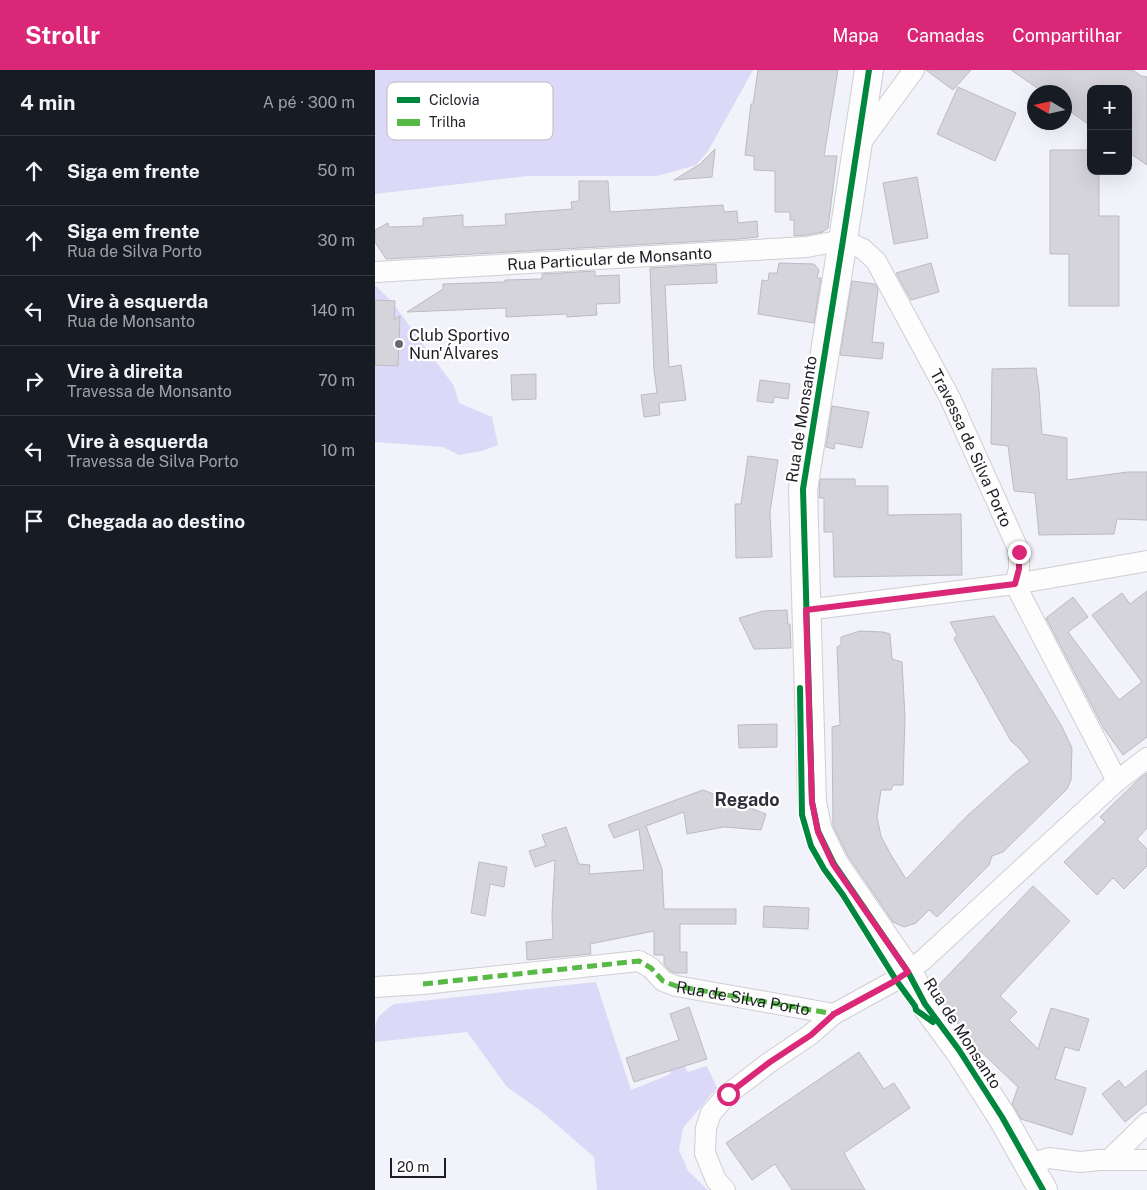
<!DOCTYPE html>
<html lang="pt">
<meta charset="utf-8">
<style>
:root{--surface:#171b24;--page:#20242c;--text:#f1f3f6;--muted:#9ea1a6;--line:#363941;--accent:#db2777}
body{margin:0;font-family:"Public Sans",sans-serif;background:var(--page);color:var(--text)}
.controls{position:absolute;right:15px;top:15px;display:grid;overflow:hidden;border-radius:10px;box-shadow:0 5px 20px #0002}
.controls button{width:45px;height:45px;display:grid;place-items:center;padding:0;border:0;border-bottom:1px solid var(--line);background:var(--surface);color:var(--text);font:25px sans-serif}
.compass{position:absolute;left:652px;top:15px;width:45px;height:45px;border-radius:50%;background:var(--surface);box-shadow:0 5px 20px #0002;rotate:279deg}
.scale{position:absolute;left:15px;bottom:12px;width:56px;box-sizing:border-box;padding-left:5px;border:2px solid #1e1d23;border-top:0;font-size:14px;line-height:18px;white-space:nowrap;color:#1e1d23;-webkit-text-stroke:4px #fff;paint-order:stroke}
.stop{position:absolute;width:15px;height:15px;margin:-11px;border:4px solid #db2777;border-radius:50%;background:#fff}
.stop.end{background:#db2777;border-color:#fff;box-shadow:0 1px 5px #0008}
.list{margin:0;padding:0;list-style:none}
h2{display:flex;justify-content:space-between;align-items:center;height:65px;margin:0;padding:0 20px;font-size:21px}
h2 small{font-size:16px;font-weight:400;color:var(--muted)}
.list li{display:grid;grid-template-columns:32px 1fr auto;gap:15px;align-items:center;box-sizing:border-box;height:70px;padding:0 20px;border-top:1px solid var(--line)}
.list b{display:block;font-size:19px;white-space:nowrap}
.list p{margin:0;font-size:16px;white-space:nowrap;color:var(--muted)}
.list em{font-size:16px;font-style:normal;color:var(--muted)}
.icon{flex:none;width:28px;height:28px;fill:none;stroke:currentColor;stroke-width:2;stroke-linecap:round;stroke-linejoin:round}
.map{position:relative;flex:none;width:772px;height:1120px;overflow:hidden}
header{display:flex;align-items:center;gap:30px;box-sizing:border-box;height:70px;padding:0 25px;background:var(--accent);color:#fff}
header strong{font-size:24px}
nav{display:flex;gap:28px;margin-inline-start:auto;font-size:18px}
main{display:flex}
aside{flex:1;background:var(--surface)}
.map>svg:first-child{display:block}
.grass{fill:#dbd9f7}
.building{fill:#d4d4da;stroke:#bbbbc1}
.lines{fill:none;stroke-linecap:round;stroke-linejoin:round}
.street-casing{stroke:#ceced4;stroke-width:22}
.secondary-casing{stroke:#ceced4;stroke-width:30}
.street{stroke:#fdfdfe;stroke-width:20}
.secondary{stroke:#fdfdfe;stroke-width:28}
.quiet{stroke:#58b947;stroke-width:5;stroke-dasharray:10 5;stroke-linecap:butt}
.cycleway-casing{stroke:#fff;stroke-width:9}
.cycleway{stroke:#00873e;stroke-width:6}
.route{stroke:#db2777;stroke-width:6}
.poi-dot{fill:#68686e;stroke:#fff;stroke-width:2}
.labels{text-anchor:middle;stroke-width:4.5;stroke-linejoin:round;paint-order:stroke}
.street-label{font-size:16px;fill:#1e1d23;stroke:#fff}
.poi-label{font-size:16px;fill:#1e1d23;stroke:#fff;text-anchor:start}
.neighbourhood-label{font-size:18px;font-weight:bold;fill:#302f3b;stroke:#fff}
.key{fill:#fff;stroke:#bcbbbd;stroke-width:1}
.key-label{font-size:14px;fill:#1e1d23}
</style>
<header>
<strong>Strollr</strong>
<nav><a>Mapa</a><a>Camadas</a><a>Compartilhar</a></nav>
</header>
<main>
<aside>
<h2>4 min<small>A pé · 300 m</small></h2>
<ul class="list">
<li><svg class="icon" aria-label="ahead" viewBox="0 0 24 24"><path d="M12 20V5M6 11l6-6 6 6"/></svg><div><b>Siga em frente</b></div><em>50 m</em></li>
<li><svg class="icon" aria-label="ahead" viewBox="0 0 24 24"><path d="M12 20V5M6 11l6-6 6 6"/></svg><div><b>Siga em frente</b><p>Rua de Silva Porto</p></div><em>30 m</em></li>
<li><svg class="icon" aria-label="left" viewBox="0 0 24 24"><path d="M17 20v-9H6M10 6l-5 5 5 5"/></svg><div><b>Vire à esquerda</b><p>Rua de Monsanto</p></div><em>140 m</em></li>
<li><svg class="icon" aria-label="right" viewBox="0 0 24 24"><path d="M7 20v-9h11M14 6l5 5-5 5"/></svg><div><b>Vire à direita</b><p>Travessa de Monsanto</p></div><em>70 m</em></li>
<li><svg class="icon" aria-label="left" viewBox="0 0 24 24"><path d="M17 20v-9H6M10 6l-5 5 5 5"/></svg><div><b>Vire à esquerda</b><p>Travessa de Silva Porto</p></div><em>10 m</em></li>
<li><svg class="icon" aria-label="arrive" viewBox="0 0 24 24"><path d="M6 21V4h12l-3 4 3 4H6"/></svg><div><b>Chegada ao destino</b></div></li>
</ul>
</aside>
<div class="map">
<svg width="772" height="1120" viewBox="0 0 772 1120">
<rect width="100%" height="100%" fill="#f2f2fa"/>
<!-- grass -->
<path class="grass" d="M 0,0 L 378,0 L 333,81 L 321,95 L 282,106 L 153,106 L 0,124 Z
M 0,215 L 17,232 L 79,316 L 84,333 L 117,347 L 123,375 L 107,381 L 84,385 L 68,377 L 0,372 Z
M 221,912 L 256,1020 L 296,1004 L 293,995 L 305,989 L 313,1002 L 332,996 L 342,1018 L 308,1058 L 304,1080 L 313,1101 L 333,1120 L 222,1120 L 219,1087 L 166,1041 L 132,1017 L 92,962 L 0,972 C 0,948 0,948 19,934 Z"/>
<!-- building -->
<path class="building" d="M 383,0 L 463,0 L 449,86 L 462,86 L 453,158 L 448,162 L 431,165 L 419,166 L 419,150 L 415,150 L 415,142 L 400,142 L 400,101 L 379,100 L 379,86 L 370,85 L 376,34 L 378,34 Z
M 551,0 L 596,0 L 578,20 Z
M 636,0 L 758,0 L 766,6 L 772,7 L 772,95 L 753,82 L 753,19 L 716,19 L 716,56 L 690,38 L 690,22 L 668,22 Z
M 583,17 L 641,43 L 620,91 L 562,64 Z
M 340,79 L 337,107 L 299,110 L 325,94 Z
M 675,80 L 716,80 L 716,101 L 724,101 L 724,146 L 744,146 L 744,236 L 694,236 L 694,184 L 675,184 Z
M 542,107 L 553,168 L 519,174 L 508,113 Z
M 204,111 L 233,111 L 235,142 L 348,135 L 349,142 L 362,141 L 363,153 L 382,151 L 383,167 L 364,169 L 11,189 L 0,172 L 0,160 L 13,153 L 14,157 L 48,156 L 48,148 L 88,145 L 88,157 L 131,155 L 130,144 L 197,139 L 196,132 L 204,131 Z
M 404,193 L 439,194 L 444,200 L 442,208 L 446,208 L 439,253 L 383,244 L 387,210 L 393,211 L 394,203 L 402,203 Z
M 556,193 L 564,222 L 536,230 L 521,203 Z
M 341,194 L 342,213 L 290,215 L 294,297 L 306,295 L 311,330 L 284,333 L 285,345 L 269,347 L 266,325 L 282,323 L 279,300 L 275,198 Z
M 220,201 L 220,206 L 244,205 L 245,233 L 221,234 L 222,245 L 192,247 L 192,244 L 131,247 L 131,238 L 32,242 L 68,219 L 68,214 L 130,212 L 130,210 L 167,209 L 167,204 Z
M 477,211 L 500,214 L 503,219 L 497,272 L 509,273 L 507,289 L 465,285 Z
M 0,230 L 20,231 L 19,250 L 25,246 L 23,296 L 0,295 Z
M 661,298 L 664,320 L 667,364 L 692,368 L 692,410 L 753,402 L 772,402 L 772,450 L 742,449 L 739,464 L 664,465 L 660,423 L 639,421 L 633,376 L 616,374 L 617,299 Z
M 161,304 L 161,329 L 137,330 L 136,305 Z
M 385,310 L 415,314 L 413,329 L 399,327 L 398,333 L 382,331 Z
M 457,336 L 494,342 L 487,378 L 460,373 L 459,379 L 451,377 Z
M 373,386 L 403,390 L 395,442 L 397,487 L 361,488 L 360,434 L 366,434 Z
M 445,409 L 480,409 L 480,416 L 513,416 L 513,445 L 586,444 L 587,505 L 459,507 L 458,462 L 449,462 L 449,428 L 444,428 Z
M 772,521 L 772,667 L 748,685 L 729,659 L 671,548 L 698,527 L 713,547 L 693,562 L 744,630 L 767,612 L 717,545 L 747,523 L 755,534 Z
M 412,540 L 413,554 L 415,554 L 416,578 L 379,579 L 364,548 L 388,541 Z
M 619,546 L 686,655 L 697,678 L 696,710 L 692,719 L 628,782 L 617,786 L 614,795 L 562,847 L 554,840 L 541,853 L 529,857 L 518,852 L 473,786 L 458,756 L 457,657 L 465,655 L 462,577 L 466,575 L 466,567 L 485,561 L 508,562 L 515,564 L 517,589 L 527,592 L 530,647 L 528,715 L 518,715 L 516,720 L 506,720 L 502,747 L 506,766 L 516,785 L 531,809 L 593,745 L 641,702 L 655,692 L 645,679 L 636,671 L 579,569 L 582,565 L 575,552 Z
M 402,654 L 402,677 L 364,678 L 363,655 Z
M 772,703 L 772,758 L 762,769 L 772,779 L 772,796 L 749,819 L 738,808 L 722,825 L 689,792 L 730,752 L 725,747 L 764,709 Z
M 328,720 L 391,744 L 386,760 L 349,757 L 312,764 L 309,742 L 271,756 L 287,799 L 289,839 L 361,839 L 361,854 L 305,854 L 305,882 L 312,882 L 312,903 L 300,903 L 295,901 L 289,894 L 289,885 L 279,885 L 279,861 L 215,874 L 216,884 L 152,890 L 151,872 L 178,869 L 177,845 L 180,790 L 160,797 L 154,781 L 171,776 L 167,765 L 191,757 L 204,794 L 215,795 L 214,804 L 269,800 L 264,759 L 239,768 L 233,755 Z
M 104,792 L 132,797 L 129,817 L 115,814 L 110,846 L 96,843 Z
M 658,816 L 695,851 L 625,926 L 642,942 L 634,950 L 663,979 L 676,938 L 714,949 L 704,981 L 690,977 L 680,1009 L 711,1018 L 697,1065 L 646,1049 L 637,1034 L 643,1017 L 600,976 L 563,926 L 560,919 Z
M 389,836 L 434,838 L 433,859 L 388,857 Z
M 314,937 L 332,989 L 259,1012 L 251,988 L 304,970 L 295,944 Z
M 484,982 L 509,1019 L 519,1013 L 535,1038 L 469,1083 L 490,1120 L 417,1120 L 400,1094 L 377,1110 L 351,1073 Z
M 772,1000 L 772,1034 L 750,1052 L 727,1024 L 744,1010 L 750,1018 Z"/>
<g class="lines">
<!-- street casing -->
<g class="street-casing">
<g id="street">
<path d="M 484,75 L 539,0"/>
<path id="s1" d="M 0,202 L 432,177 L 468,170 L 488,179 L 501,191 L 575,328 L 644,481 L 644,499 L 640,514 L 742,711"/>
<path d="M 431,540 L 640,514 L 772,491"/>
<path id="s2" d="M 0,917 L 48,914 L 264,891 L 276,898 L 288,911 L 301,916 L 459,944"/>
<path d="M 734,1090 L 772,1053"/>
<path d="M 655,1098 L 664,1091 L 674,1088 L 705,1092 L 725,1090 L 772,1090"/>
<path d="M 350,1120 L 341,1110 L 330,1083 L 331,1058 L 336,1043 L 353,1024 L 395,992 L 435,965 L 459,944 L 519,911 L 548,890 L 742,711 L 772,688"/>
</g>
</g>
<!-- secondary casing -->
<g class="secondary-casing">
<path id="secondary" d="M 494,0 L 468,170 L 428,419 L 437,732 L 443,761 L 459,794 L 533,902 L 550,934 L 584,980 L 627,1047 L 668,1120"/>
</g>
<!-- street -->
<use href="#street" class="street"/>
<!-- secondary -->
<use href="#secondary" class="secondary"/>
<!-- quiet -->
<path class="quiet" d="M 48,914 L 264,891 L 276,898 L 288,911 L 301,916 L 459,944"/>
<!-- cycleway casing -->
<g class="cycleway-casing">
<path id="cycleway" d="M 494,0 L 468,170 L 428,419 L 437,732 L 443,761 L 459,794 L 533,902 L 550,934 L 584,980 L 627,1047 L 668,1120
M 425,618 L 427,745 L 436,776 L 449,799 L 468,825 L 521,910 L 540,936 L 541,940 L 558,952"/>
</g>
<!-- cycleway -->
<use href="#cycleway" class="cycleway"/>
</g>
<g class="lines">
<!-- route -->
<path class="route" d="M 353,1024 L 395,992 L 436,965 L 459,944 L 518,912 L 533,902 L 458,794 L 443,762 L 437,732 L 431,540 L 640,514 L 644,499 L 644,482"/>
</g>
<!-- markers -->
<circle class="poi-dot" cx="24" cy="274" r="5"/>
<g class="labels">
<!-- street labels -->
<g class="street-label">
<text dy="6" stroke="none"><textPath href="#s1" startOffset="235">Rua Particular de Monsanto</textPath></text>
<text transform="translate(426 349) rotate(-81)" y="6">Rua de Monsanto</text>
<text dy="6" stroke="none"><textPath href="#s1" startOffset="719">Travessa de Silva Porto</textPath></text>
<text dy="6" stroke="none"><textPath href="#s2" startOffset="379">Rua de Silva Porto</textPath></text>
<text transform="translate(588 963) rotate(57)" y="6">Rua de Monsanto</text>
</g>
<!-- poi labels -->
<g class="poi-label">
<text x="34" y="271">Club Sportivo<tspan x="34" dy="18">Nun'Álvares</tspan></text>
</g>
<!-- neighbourhood labels -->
<g class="neighbourhood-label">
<text x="372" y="736">Regado</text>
</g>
</g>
<!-- legend -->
<rect x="12" y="12" width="166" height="58" rx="8" class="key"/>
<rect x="22" y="27" width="23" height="6" fill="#00873e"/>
<rect x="22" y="49" width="23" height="7" fill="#58b947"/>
<g class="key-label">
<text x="54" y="35">Ciclovia</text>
<text x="54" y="57">Trilha</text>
</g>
</svg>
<div class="controls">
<button>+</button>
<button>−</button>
</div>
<svg class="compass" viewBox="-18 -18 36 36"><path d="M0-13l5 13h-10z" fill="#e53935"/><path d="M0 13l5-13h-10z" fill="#9ea1a6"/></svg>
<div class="scale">20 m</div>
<div class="stop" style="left:353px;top:1024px"></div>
<div class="stop end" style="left:644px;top:482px"></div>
</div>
</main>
